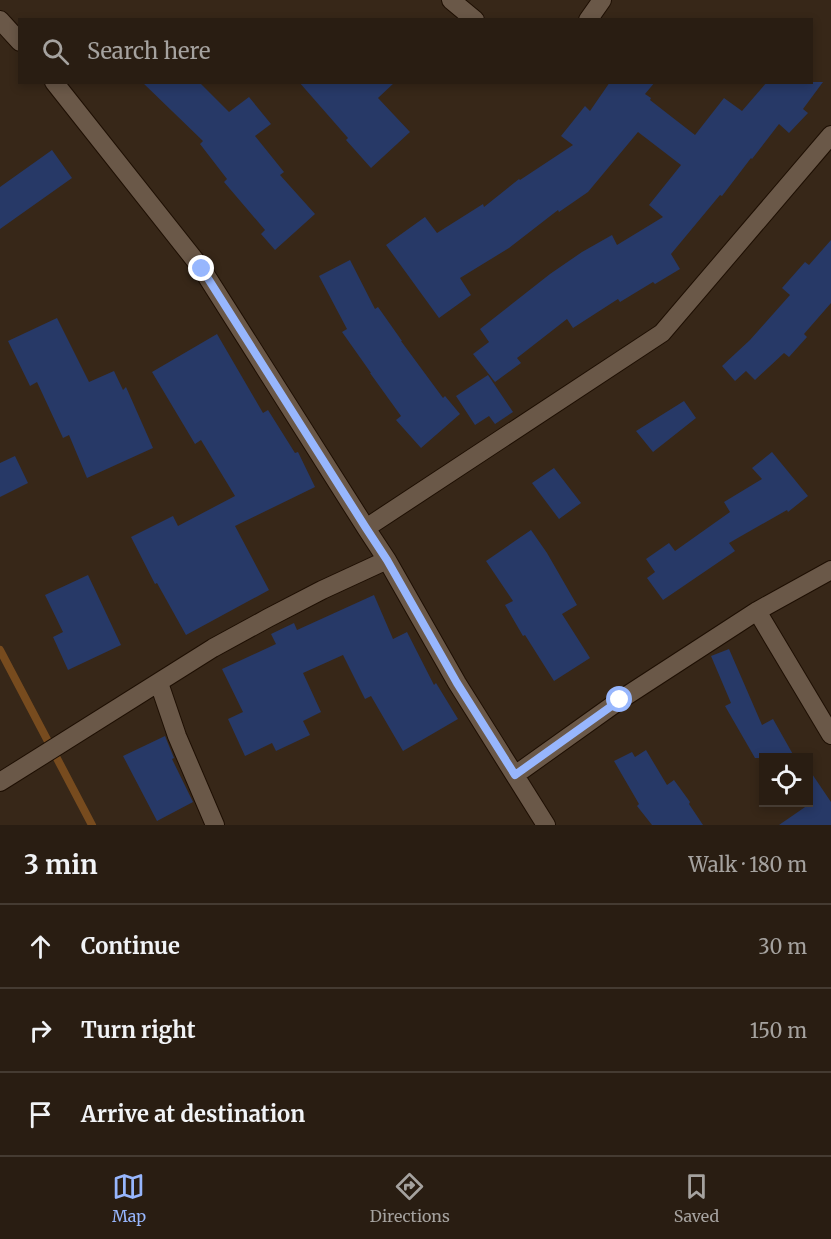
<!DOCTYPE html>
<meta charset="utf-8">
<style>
:root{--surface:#291d12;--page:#31261b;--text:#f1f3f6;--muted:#a5a29f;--line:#453b32;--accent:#97b6fd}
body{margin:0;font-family:Merriweather,serif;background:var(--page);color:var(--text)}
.controls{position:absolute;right:18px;bottom:18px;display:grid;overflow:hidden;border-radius:0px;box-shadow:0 3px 9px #0003}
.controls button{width:54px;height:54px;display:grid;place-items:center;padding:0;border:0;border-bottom:2px solid var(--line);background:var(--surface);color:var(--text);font:30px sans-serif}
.stop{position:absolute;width:18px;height:18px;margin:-14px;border:4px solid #97b6fd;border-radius:50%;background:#fff}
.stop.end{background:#97b6fd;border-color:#fff;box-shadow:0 2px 6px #0008}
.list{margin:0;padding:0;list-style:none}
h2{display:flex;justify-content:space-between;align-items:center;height:78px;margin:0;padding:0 24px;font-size:26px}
h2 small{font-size:20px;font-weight:400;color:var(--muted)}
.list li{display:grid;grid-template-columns:39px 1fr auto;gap:18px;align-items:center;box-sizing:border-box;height:84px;padding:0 24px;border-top:2px solid var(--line)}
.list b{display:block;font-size:22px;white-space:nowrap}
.list em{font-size:20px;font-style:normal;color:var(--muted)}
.icon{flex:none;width:33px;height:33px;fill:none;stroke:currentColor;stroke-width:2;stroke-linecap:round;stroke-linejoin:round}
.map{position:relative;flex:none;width:831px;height:825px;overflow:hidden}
.search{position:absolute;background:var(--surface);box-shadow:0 3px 9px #0003;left:18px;right:18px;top:18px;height:66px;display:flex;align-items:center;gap:15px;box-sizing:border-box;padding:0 21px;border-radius:0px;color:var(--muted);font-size:22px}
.sheet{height:330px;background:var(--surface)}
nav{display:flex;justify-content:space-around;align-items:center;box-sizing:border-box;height:84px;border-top:2px solid var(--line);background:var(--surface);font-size:16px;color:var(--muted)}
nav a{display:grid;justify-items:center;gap:3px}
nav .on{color:var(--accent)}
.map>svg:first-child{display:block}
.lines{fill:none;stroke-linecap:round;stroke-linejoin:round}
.stream{stroke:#774b1e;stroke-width:8}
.building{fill:#273967}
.minor-casing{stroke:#1e0f03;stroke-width:20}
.minor{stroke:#6a5848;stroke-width:18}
.route{stroke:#97b6fd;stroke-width:8}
</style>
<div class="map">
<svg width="831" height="825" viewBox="0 0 831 825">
<rect width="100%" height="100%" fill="#372718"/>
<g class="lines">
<!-- stream -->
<path class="stream" d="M 0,650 L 92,825"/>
</g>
<!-- building -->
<path class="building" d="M 142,82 L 199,82 L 229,112 L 249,97 L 271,124 L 255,136 L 284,172 L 280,175 L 315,214 L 275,250 L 261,234 L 265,230 L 224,182 L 227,179 L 200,144 L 203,141 Z
M 299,82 L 395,82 L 378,98 L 410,132 L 371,168 L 346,140 L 348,138 Z
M 610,82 L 655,82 L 645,94 L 651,98 L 650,100 L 695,135 L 724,98 L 742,111 L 767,82 L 823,82 L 803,109 L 808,113 L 789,133 L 779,124 L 752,159 L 751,158 L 722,196 L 720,195 L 671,254 L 680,269 L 655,284 L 653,282 L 620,302 L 618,299 L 573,328 L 567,319 L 517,358 L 521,363 L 495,382 L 473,354 L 489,342 L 480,329 L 550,274 L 582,252 L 612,235 L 617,245 L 663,217 L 649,205 L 681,165 L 638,132 L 588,192 L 559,212 L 558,210 L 509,248 L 460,278 L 471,295 L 439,318 L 386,245 L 425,217 L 437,233 L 483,204 L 484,207 L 519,179 L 520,180 L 573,145 L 561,136 L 585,106 L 590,111 Z
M 52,150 L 72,178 L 0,229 L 0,187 Z
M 831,240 L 831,303 L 804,334 L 807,337 L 789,357 L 784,353 L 755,380 L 746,371 L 735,381 L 722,366 L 750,340 L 790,295 L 782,288 L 805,262 L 809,265 Z
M 350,260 L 375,309 L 378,307 L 402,341 L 401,341 L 443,398 L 445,396 L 460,414 L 421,448 L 396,420 L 401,416 L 370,373 L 371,373 L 342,332 L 347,329 L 319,276 Z
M 57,318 L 89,382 L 114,371 L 123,390 L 126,387 L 153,448 L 87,478 L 69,435 L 63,438 L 37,382 L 30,386 L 8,341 Z
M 217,334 L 263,413 L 268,410 L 295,453 L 298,452 L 315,487 L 235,526 L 269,590 L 186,635 L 157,583 L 155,584 L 131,537 L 173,516 L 178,526 L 235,496 L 201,440 L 195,444 L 152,372 Z
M 488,375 L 513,412 L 495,424 L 489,416 L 475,425 L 456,396 Z
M 684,401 L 696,418 L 653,452 L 636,431 Z
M 772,452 L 808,496 L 788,512 L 787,510 L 729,543 L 735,551 L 663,600 L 647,578 L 655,572 L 646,559 L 669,543 L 675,551 L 730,512 L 724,502 L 762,479 L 752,468 Z
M 15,456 L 28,483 L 0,497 L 0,463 Z
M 554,468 L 581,503 L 559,519 L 532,483 Z
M 531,530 L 547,553 L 577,605 L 562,614 L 590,658 L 554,681 L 525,635 L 523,636 L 505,605 L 513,601 L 486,561 Z
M 88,575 L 121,645 L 68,670 L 53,637 L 63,632 L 45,595 Z
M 374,595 L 393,639 L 407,632 L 434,685 L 436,683 L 458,719 L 403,751 L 371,696 L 365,699 L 343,655 L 303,673 L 321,712 L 303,721 L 310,735 L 276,751 L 272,743 L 245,756 L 228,719 L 243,712 L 222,669 L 276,644 L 271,634 L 294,623 L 297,630 Z
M 729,649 L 762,725 L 773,719 L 795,758 L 755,758 L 725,706 L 731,703 L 711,656 Z
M 165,736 L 174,758 L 172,759 L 193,802 L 157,821 L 123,756 Z
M 646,750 L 667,785 L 674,780 L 690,802 L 689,804 L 703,825 L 652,825 L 637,806 L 639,804 L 614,761 L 632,752 L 635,757 Z
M 808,768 L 831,802 L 831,825 L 779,825 L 808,805 Z"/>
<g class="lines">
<!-- minor casing -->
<g class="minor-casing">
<path id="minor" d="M 451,0 L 475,20
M 0,20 L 20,42
M 588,20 L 602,0
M 54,82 L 202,269 L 366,528 L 387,560 L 457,683 L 546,825
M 366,528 L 662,333 L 831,135
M 757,611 L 831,735
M 159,683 L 177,736 L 215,825
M 515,775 L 620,700 L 757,611 L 831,570
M 0,782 L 213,648 L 268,618 L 322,590 L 387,560"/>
</g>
<!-- minor -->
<use href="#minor" class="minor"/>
</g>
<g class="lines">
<!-- route -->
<path class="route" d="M 202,269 L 366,528 L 387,560 L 457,683 L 515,775 L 620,700"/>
</g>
</svg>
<div class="controls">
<button><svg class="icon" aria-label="locate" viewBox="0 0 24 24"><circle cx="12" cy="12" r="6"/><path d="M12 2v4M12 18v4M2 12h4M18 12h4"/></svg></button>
</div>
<div class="stop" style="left:620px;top:700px"></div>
<div class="stop end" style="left:202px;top:269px"></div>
<div class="search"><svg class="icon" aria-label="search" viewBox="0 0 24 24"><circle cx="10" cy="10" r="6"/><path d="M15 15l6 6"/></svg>Search here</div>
</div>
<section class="sheet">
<h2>3 min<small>Walk · 180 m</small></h2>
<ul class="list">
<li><svg class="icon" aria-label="ahead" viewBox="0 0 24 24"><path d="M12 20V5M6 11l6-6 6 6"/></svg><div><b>Continue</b></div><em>30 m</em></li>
<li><svg class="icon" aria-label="right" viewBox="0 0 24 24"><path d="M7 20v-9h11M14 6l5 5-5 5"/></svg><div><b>Turn right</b></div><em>150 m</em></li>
<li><svg class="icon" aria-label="arrive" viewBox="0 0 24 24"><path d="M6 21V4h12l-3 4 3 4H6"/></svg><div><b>Arrive at destination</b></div></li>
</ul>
</section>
<nav>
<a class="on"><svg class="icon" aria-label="map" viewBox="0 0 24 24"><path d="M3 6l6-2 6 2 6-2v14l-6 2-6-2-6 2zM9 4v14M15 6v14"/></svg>Map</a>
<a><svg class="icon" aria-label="directions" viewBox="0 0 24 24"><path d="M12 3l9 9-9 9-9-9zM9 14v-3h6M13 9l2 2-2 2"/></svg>Directions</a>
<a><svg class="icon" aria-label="saved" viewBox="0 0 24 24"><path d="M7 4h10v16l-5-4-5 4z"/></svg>Saved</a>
</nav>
